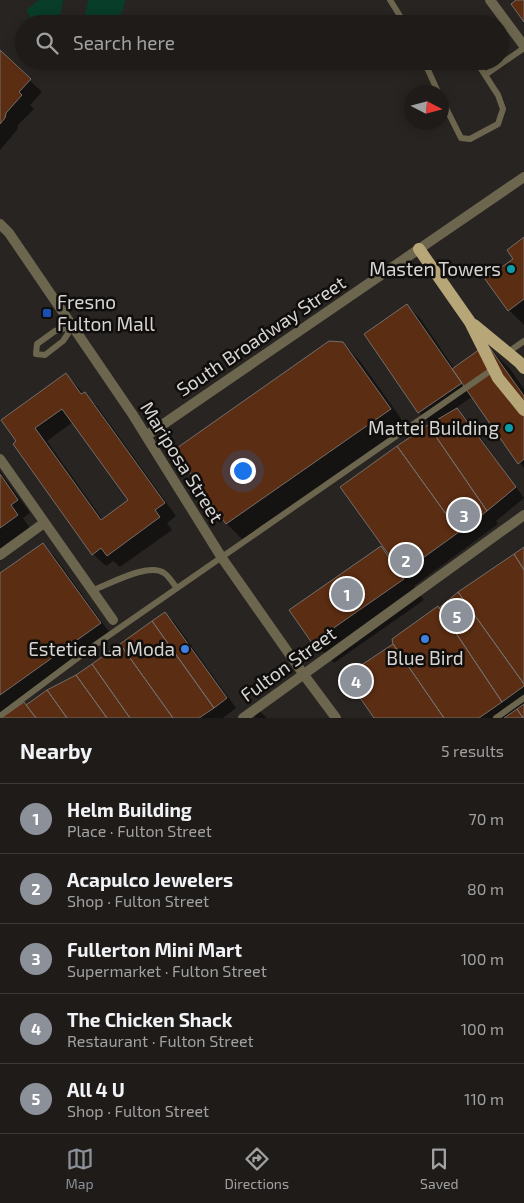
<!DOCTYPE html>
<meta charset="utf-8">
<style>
:root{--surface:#1e1b19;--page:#2b2826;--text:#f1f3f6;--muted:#a1a1a2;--line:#3c3938;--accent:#8c9099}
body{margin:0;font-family:"Exo 2",sans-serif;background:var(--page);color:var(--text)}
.compass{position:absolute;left:404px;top:85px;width:45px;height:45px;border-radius:50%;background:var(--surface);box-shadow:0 2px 12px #0003;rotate:96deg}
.you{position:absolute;left:242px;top:470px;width:18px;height:18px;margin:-12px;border:4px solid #fff;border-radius:50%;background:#1a73e8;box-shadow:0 0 0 8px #1a73e833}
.badge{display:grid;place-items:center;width:32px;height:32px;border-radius:50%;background:var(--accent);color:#fff;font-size:16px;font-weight:700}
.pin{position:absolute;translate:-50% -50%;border:2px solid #fff;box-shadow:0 1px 5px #0006}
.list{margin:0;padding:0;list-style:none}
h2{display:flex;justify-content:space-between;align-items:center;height:65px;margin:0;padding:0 20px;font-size:21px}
h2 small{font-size:16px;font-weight:400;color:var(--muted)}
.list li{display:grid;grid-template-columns:32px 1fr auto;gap:15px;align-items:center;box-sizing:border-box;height:70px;padding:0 20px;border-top:1px solid var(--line)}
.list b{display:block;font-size:19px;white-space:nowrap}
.list p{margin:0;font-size:16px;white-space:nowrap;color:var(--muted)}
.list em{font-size:16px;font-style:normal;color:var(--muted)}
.icon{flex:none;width:28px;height:28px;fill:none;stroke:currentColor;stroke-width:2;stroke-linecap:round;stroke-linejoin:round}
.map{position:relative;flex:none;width:524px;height:718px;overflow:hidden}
.search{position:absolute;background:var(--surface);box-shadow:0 2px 12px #0003;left:15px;right:15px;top:15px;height:55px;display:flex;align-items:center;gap:12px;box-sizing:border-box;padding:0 18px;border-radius:28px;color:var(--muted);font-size:19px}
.sheet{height:415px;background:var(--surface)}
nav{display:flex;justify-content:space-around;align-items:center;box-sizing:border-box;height:70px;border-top:1px solid var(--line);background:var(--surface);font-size:14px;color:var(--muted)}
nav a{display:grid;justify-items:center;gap:2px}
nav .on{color:var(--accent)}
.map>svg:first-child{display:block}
.green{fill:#083d29}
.shadow{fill:#0007;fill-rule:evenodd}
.building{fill:#5b2d12;stroke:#736e6b;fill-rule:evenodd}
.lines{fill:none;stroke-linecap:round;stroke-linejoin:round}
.service{stroke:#6d664f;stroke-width:6}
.minor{stroke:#6d664f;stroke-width:10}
.tertiary{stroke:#6d664f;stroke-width:10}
.primary{stroke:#b7a678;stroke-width:12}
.culture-dot{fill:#0f9aa8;stroke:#0f0e0c;stroke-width:2}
.transit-dot{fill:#1a4fb4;stroke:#0f0e0c;stroke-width:2}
.shop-dot{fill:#3f7fe0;stroke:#0f0e0c;stroke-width:2}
.labels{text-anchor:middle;stroke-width:5;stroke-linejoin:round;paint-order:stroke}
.poi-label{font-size:19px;fill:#d7d4d2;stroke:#0f0e0c;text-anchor:end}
.street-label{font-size:19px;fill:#d7d4d2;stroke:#0f0e0c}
</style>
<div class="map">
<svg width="524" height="718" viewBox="0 0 524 718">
<rect width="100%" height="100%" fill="#282421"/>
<!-- green -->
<path class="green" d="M 39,0 L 63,0 L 61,12 L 56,24 L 41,24 L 33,22 L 26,10 Z
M 88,0 L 125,0 L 123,10 L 114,24 L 85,24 L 84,21 Z"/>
<!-- shadow -->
<path class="shadow" d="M 0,52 L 42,92 L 30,105 L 34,109 L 18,125 L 17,130 L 0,150 Z
M 524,239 L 524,325 L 509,310 L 515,259 Z
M 407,305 L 420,318 L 454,368 L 486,345 L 510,369 L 524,389 L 524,468 L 473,396 L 456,408 L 467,419 L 524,498 L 496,521 L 498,524 L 414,586 L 424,600 L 334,663 L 313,642 L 381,548 L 387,553 L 388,552 L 431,425 L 419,412 Z
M 343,343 L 360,361 L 407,427 L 244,541 L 227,524 L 176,450 Z
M 66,374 L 84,394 L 85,394 L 97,406 L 176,516 L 167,523 L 172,530 L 120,567 L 113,561 L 106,566 L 93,554 L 15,444 ZM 73,422 L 130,501 L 103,520 L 47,441 Z
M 0,471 L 30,513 L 23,518 L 30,528 L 0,549 Z
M 43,544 L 55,557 L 112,636 L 0,716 L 0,575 Z
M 524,548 L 524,718 L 376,718 L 395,644 L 439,609 Z
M 165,613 L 175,623 L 236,708 L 223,718 L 4,718 L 77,677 Z
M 255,707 L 267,718 L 255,718 Z"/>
<!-- building -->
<path class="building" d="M 516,0 L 524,0 L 524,22 L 511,4 Z
M 0,50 L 31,79 L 19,92 L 22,95 L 6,113 L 5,118 L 0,124 Z
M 524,237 L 524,299 L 508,311 L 485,279 L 513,259 L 507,250 Z
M 407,304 L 462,383 L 418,413 L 364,334 Z
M 329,341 L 343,342 L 391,409 L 226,524 L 174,450 Z
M 487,344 L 524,396 L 524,459 L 518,464 L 452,369 Z
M 66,373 L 81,394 L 85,392 L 165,503 L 155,510 L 160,517 L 107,556 L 101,548 L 92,555 L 13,444 L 16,441 L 1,420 ZM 62,409 L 128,500 L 101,520 L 35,428 Z
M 457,408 L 516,487 L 487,511 L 428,425 Z
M 428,425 L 487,511 L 459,532 L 397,446 Z
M 397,446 L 459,532 L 402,573 L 340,487 Z
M 0,474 L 18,500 L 11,505 L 18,515 L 0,528 Z
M 43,543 L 101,623 L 0,695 L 0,573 Z
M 381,546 L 404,579 L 312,643 L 289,610 Z
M 524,547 L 524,570 L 514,554 Z
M 514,554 L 524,570 L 524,684 L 458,592 Z
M 458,592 L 524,684 L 524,686 L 502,702 L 439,608 Z
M 438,606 L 502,702 L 479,718 L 444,718 L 393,644 L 392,639 Z
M 165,612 L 227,698 L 214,708 L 152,621 Z
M 152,621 L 214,708 L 199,718 L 173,718 L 120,644 Z
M 120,644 L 173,718 L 130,718 L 92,664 Z
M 393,644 L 444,718 L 374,718 L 345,676 Z
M 92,664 L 130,718 L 107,718 L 76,675 Z
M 76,675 L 107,718 L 67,718 L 47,690 Z
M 47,690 L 67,718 L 36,718 L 26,705 Z
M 24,702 L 36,718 L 1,718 Z
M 524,704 L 524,718 L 523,718 L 517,709 Z
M 517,709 L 523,718 L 504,718 Z"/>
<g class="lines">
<!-- service -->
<path class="service" d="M 390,0 L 405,24
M 424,61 L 438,92
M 485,75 L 524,48
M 442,100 L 461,138 L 470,139 L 498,124 L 503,109 L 498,95 L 476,61
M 73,326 L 63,341 L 45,355 L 36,354 L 37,344 L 55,331 Z
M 507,353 L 524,341
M 93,590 C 110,584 149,562 164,573 C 169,576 173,584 177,588
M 0,716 L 95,645 L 493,369
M 496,718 L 524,698"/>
<!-- minor -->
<path class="minor" d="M 490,0 L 524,46
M 419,249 L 524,177
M 0,459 L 113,620
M 0,555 L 44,523
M 304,675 L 336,718"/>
<!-- tertiary -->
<path class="tertiary" d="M 0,224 L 9,233 L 133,415 L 222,558 L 304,675
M 146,436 L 419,249
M 243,718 L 524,515"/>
<!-- primary -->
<path class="primary" d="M 419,249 L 470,322 L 498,378 L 524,410
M 474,325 L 519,362 L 524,368"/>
</g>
<!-- markers -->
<g class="culture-dot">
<circle cx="511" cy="269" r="5"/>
<circle cx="509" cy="428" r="5"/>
</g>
<rect class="transit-dot" x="42" y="308" width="10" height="10" rx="2.5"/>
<g class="shop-dot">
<circle cx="425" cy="639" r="5"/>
<circle cx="185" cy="649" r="5"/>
</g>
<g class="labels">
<!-- poi labels -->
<g class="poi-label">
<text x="501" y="276">Masten Towers</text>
<text x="57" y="309" text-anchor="start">Fresno<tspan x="57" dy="22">Fulton Mall</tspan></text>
<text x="499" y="435">Mattei Building</text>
<text x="175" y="656">Estetica La Moda</text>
<text x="425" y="665" text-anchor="middle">Blue Bird</text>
</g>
<!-- street labels -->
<g class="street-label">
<text transform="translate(261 336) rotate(-34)" y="7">South Broadway Street</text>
<text transform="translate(182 462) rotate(58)" y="7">Mariposa Street</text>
<text transform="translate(288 664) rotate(-36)" y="7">Fulton Street</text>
</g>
</g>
</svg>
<svg class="compass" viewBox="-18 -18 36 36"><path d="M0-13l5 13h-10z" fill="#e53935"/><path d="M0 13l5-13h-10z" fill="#a1a1a2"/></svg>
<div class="you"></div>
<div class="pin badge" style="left:347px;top:594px">1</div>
<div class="pin badge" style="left:406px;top:560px">2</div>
<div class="pin badge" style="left:464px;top:515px">3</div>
<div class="pin badge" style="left:356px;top:681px">4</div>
<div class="pin badge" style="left:457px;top:616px">5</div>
<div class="search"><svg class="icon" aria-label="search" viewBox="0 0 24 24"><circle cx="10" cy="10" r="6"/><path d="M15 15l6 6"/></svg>Search here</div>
</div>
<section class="sheet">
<h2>Nearby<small>5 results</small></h2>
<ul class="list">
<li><span class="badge">1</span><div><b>Helm Building</b><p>Place · Fulton Street</p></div><em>70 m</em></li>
<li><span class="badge">2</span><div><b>Acapulco Jewelers</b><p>Shop · Fulton Street</p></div><em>80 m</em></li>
<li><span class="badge">3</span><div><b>Fullerton Mini Mart</b><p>Supermarket · Fulton Street</p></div><em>100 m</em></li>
<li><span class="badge">4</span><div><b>The Chicken Shack</b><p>Restaurant · Fulton Street</p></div><em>100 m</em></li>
<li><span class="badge">5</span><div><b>All 4 U</b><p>Shop · Fulton Street</p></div><em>110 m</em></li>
</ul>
</section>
<nav>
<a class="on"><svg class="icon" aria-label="map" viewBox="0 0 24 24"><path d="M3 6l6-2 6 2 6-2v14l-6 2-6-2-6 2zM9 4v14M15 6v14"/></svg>Map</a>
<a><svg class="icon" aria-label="directions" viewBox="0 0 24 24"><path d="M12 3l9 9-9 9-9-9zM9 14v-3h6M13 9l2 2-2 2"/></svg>Directions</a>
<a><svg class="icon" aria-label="saved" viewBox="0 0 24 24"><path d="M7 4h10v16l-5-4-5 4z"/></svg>Saved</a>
</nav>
